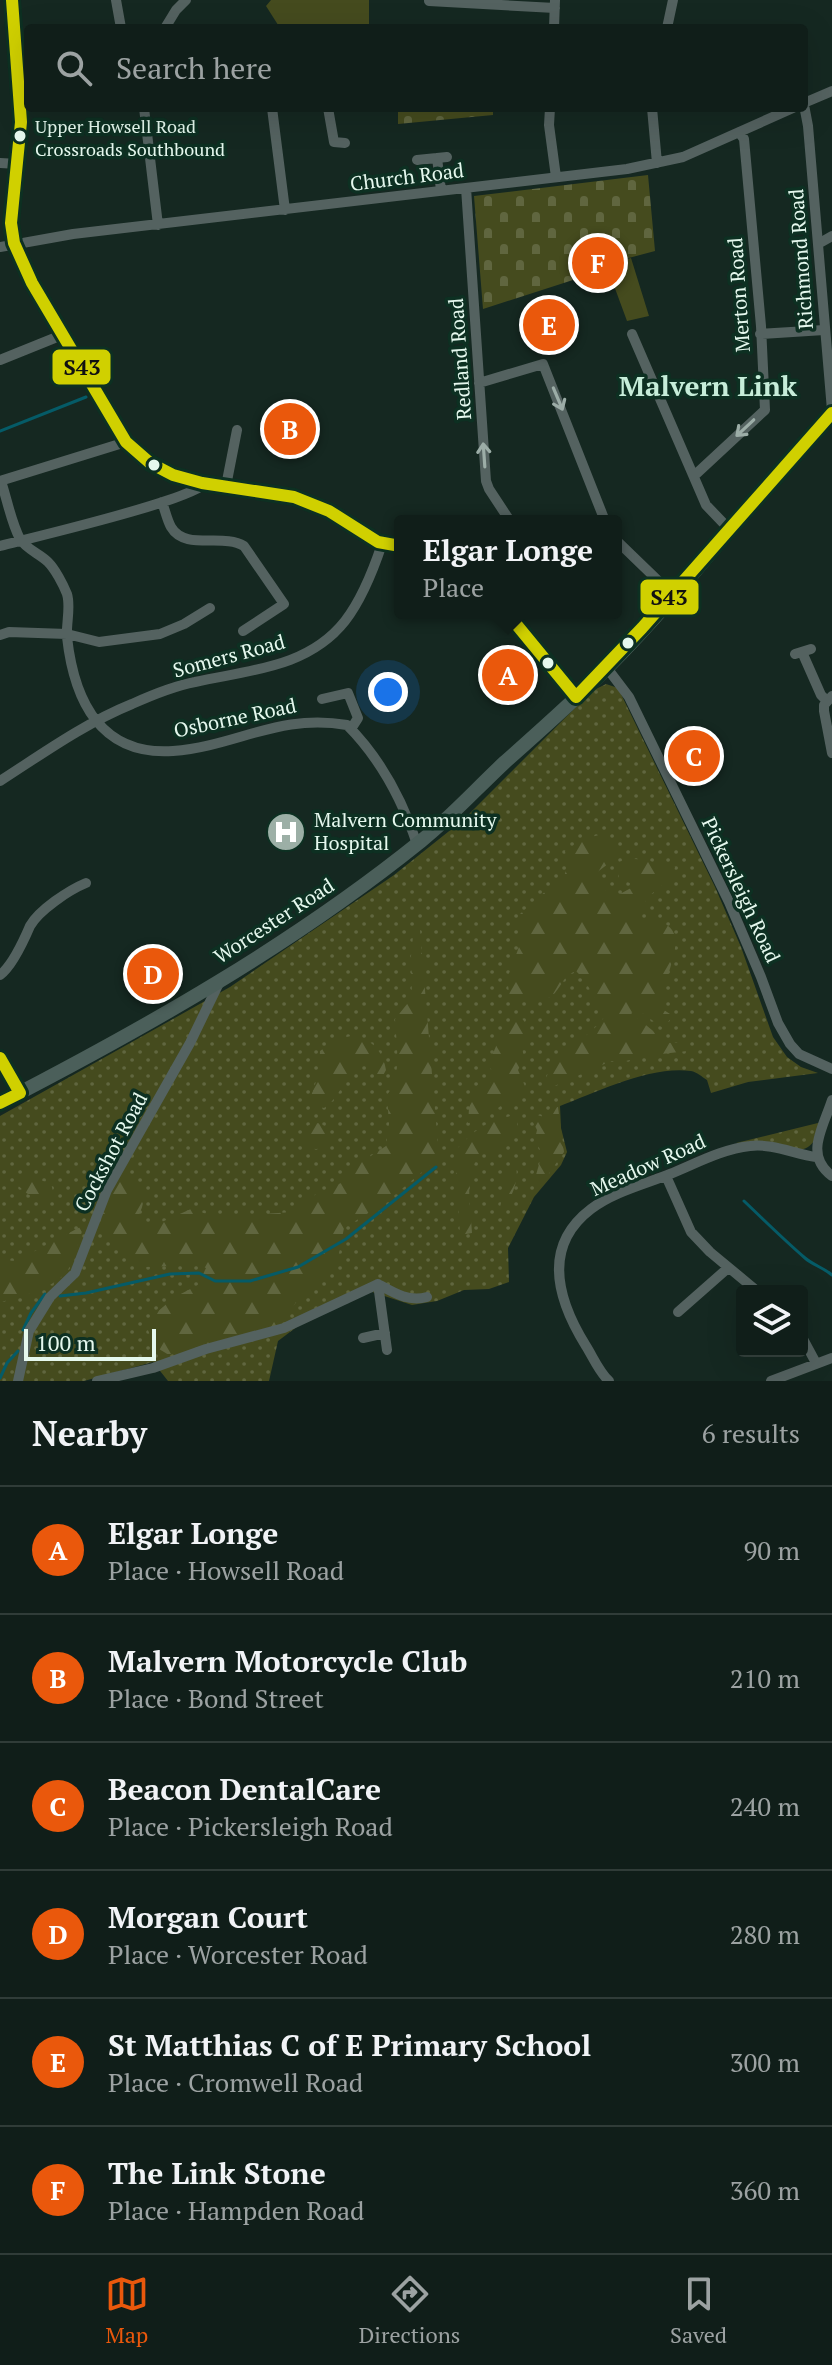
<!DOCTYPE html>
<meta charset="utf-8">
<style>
:root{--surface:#101e19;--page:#1e2b26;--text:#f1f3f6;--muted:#9ca2a2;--line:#303c38;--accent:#ea580c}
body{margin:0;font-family:"PT Serif",serif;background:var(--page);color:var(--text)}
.controls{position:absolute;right:24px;bottom:24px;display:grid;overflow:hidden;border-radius:8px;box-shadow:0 8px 32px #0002}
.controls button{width:72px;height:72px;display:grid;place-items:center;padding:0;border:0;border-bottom:2px solid var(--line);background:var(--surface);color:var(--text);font:40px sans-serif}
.scale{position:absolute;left:24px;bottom:20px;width:132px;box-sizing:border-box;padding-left:8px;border:4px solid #e5f8ee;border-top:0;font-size:22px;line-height:28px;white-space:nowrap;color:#e5f8ee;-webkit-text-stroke:6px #0d3022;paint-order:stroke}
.you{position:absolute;left:388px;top:692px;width:28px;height:28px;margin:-20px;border:6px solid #fff;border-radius:50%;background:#1a73e8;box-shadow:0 0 0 12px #1a73e833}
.badge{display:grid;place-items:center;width:52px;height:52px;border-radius:50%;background:var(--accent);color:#fff;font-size:26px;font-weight:700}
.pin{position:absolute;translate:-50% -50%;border:4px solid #fff;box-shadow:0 2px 8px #0006}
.popup{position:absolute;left:394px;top:515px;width:228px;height:104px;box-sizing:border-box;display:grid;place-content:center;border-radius:8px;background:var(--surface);filter:drop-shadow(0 2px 6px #0005);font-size:26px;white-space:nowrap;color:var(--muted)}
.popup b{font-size:30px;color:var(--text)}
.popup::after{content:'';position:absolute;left:50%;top:100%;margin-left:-16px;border:16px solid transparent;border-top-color:var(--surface)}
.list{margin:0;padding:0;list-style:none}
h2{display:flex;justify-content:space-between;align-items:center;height:104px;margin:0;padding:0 32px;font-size:34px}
h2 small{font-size:26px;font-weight:400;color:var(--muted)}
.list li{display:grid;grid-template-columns:52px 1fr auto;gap:24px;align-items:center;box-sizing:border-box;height:128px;padding:0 32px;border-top:2px solid var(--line)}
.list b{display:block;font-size:30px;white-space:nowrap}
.list p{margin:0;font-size:26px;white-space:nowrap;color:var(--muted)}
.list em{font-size:26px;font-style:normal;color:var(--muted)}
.icon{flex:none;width:44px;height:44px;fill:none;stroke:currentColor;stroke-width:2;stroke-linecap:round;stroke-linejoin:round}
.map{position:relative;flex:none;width:832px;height:1381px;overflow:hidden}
.search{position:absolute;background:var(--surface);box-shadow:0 8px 32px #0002;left:24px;right:24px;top:24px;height:88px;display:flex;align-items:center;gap:20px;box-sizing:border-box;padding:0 28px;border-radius:8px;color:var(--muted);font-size:30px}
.sheet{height:872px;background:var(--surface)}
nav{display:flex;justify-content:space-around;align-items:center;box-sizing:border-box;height:112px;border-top:2px solid var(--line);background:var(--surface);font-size:22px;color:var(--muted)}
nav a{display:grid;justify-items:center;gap:4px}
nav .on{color:var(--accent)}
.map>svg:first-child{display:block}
.grass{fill:url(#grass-dots)}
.forest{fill:url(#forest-firs)}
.cemetery{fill:url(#cemetery-stones)}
.park{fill:#454b1e}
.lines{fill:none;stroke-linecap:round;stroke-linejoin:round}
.stream{stroke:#055b67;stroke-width:3}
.minor{stroke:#546260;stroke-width:10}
.highway{stroke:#4b5f5a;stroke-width:14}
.bus-1-casing{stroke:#0d3022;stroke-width:18}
.bus-1{stroke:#d0d000;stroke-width:12}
.oneway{stroke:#9cada7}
.bus-dot{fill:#e5f8ee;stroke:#0d3022;stroke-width:3}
.labels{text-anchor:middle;stroke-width:7;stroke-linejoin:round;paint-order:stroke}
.bus-label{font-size:18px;fill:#e5f8ee;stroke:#0d3022;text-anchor:start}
.street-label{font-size:20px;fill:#e5f8ee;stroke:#0d3022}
.poi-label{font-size:20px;fill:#e5f8ee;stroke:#0d3022;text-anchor:start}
.district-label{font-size:28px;font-weight:bold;fill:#c6edd9;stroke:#0d3022}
.line-badge{stroke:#0d3022;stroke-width:3}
.pale-badge-label{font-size:22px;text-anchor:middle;font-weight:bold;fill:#111}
</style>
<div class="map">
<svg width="832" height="1381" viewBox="0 0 832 1381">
<defs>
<pattern id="grass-dots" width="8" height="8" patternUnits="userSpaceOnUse" patternTransform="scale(2)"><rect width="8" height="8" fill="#454b1e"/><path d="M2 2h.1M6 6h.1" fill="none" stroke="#60663f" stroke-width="1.8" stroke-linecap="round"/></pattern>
<pattern id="forest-firs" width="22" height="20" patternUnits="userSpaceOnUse" patternTransform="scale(2)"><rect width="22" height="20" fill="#454b1e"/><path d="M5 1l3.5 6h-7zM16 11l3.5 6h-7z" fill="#60663f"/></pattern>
<pattern id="cemetery-stones" width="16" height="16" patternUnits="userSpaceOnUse" patternTransform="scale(2)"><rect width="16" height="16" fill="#454b1e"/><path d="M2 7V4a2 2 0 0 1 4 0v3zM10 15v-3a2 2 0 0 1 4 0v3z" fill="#60663f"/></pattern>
</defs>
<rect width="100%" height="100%" fill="#152821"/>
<!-- grass -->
<path class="grass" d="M 606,684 L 618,688 L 715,887 L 741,947 L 773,1037 L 787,1057 L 801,1067 L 818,1073 L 748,1082 L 711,1093 L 707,1080 C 702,1077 697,1072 691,1071 C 652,1065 596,1092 560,1106 L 561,1128 L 567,1152 L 561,1165 L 534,1197 L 508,1248 L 509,1282 L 489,1289 L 464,1290 L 437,1301 L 412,1305 L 369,1291 L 298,1326 L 278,1341 L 269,1381 L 168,1381 L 153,1362 L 84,1381 L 0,1381 L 0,1116 L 230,987 L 394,875 L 463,820 L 592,691 Z
M 822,1122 C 817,1135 815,1147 800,1150 L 736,1143 Z"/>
<!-- forest -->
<path class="forest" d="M 603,834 L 618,847 L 608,864 L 596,873 L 600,888 L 618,895 L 631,888 L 630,883 L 619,878 L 617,863 C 635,853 655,864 675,867 L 672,877 L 649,896 L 636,916 C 644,920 653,919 661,922 C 694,935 659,976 667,998 L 658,1006 L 673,1016 L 663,1028 L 638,1010 L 631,1013 L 668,1043 L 687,1042 L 687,1051 L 645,1056 L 626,1061 L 611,1061 L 550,1088 L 545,1081 C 557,1046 585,1044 605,1016 C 594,1000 590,984 576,971 C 563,976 563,984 554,994 C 542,1005 524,1001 510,998 L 507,979 L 519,947 L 520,914 L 547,890 L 562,882 L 568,865 L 565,851 L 583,839 Z
M 414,927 L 420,930 L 439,1158 L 386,1202 L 344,1228 L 339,1253 L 331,1270 L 306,1291 L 276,1326 L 169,1355 L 154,1346 L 145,1322 L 175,1297 L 198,1285 L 206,1268 L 198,1265 L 144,1267 L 132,1261 L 113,1236 L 97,1233 L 109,1194 L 122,1171 C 139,1188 151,1194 137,1218 L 145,1225 L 155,1225 L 191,1209 L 216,1217 L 294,1212 L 316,1194 L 341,1183 L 357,1165 L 386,1146 L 389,1124 L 387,1095 C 403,1075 396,1043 395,1019 L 412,998 L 411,956 Z
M 518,1014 L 524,1021 L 529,1039 L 522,1047 L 524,1059 L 518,1070 L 527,1091 L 518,1101 L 503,1104 L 485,1118 L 468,1123 C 470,1108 467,1094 480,1083 L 487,1085 L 497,1078 L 488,1065 L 500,1037 L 511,1028 Z
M 356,1035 C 373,1041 383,1052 386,1070 L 380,1081 L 367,1063 L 360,1061 C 344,1076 342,1096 324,1108 L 314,1105 L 310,1099 L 319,1073 L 320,1051 L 337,1039 Z
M 558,1107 L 564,1152 L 539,1188 L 536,1175 L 542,1154 L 535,1139 L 537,1130 L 533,1122 L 537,1115 L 544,1117 L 548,1115 L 550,1108 Z
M 511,1116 L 518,1120 C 516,1137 510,1144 496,1154 L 483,1152 C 462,1170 471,1209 472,1233 L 460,1235 L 455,1151 C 471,1133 486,1120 511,1116 Z
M303 1136a13 13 0 1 1 26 0a13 13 0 1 1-26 0Z
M 516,1165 C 519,1184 511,1197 502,1213 L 500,1208 L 508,1167 Z
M 18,1175 L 51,1183 L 54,1196 L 47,1202 C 32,1199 24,1192 14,1181 Z
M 84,1225 C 79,1239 76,1256 69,1268 C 59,1287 19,1298 0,1302 L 0,1260 L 16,1261 Z"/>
<!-- cemetery -->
<path class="cemetery" d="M 398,108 L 493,108 L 493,115 L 398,124 Z
M 648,175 L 655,251 L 606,264 L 607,269 L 483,309 L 474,196 Z"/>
<!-- park -->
<path class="park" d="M 271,0 L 369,0 L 369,28 L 280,28 L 266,6 Z
M 631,258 L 649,316 L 627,321 L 606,264 Z"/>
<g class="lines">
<!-- stream -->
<path class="stream" d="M 0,431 L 86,397
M 744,1201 C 764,1220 783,1239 805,1258 C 813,1265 824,1268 832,1275
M 60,1296 L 86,1293 L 170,1274 L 199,1273 L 215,1281 L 250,1281 L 298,1267 L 346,1239 L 436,1167
M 23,1330 L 31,1313 L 45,1294
M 0,1378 L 7,1363 L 18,1351"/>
<!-- minor -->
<path class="minor" d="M 12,0 L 21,122 L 11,223 L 14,243 L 32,283 L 126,442 C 136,452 146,462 159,469 C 194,488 240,485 278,493 C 292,496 306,501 319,506 C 347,518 368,548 400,546
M 116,0 L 121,28
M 429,1 L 555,8
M 165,28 L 176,10 L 186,0
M 554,28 L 555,0
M 667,28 L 673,0
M 804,103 L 832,91
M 804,105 L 808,126 L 832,410
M 144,108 L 158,225
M 272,108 L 285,210
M 328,108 L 334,142 L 345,143
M 550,108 L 549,125 L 556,177
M 652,108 L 657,163
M 437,158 L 441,190
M 417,160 L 447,157
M 0,163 L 18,164
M 466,188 L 486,481 L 489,489 L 510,521
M 818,244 L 832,236
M 0,247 L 73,234 L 627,169 L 683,157 L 793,108
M 632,334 L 706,505 L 729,529
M 760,334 L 824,330
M 0,360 L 62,335
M 479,383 L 543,364 L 605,521
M 695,475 L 765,410 L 761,326 L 744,139 L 739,132
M 0,481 L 126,442
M 1,481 C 7,499 11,522 20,539 C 26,549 40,554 48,562 C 55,569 63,584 67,594 C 71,607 66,623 67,637 C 74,700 100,756 173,751 C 237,746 279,713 347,725 C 381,759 402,799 417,844
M 226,486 L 237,430
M 162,502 C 165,510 167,520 171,527 C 185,551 223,533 244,546 L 284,604 L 243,631
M 616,540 L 674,596
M 0,546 C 34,537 191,501 207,482
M 507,613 L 576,697
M 0,635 L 9,632 L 67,634 L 99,642 L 160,634 L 184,624 L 210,608
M 802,652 L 821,695 L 827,701
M 795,654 L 811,649
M 607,668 L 629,697 L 729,902 L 761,977 L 778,1023 L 790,1044 L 799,1054 L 832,1069
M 832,696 L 824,705 L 824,711 L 832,753
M 322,699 L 348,693 L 358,718 L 351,729
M 0,781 C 42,754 85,723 132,704 C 152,695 174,686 195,682 C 249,670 308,668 345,621 C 362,599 373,571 382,544
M 0,975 C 12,966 24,940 30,926 C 39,910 69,890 86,883
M 0,1058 L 20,1093
M 832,1100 C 823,1128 804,1155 832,1176
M 666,1176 L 691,1232 L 710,1252 L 757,1291
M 378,1284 L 387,1350
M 678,1312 L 728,1268
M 802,1337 L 816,1363
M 363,1338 L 385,1333
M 18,1381 L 29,1331 L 50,1297 L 75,1273 L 107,1190 L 190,1043 L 219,983
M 97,1381 L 153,1368 L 206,1349 L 284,1328 L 378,1284 C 394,1293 408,1302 427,1297
M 609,1381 C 599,1372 593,1357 586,1346 C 558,1301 541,1247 591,1209 C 613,1192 645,1184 670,1174 C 695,1164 722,1149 750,1146 C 771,1143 795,1154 816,1157
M 771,1381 L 832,1358"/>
<!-- highway -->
<path class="highway" d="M 0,1103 C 147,1027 292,945 421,841 C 451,817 477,788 505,762 C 540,731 575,700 608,667 C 688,587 754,495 832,413"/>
<!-- bus-1 casing -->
<g class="bus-1-casing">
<path id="bus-1" d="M 12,0 L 21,122 L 11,223 L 14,243 L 32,283 L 126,442 L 150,463 L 173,475 L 202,483 L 294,497 L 329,511 L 378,542 L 400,546
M 507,613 L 576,697 L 642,628 L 832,413
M 0,1058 L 20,1093 L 0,1103"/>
</g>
<!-- bus-1 -->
<use href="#bus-1" class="bus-1"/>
</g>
<!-- one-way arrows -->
<defs><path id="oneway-shaft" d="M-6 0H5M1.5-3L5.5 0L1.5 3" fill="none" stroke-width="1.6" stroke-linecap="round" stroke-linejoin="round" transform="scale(2)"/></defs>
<g class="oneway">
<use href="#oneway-shaft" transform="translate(558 399) rotate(67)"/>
<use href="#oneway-shaft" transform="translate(745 428) rotate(137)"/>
<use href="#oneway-shaft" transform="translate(484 455) rotate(-94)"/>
</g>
<!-- icons -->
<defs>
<g id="hospital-disc" transform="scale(2)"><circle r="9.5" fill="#9cafa6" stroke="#0d3022"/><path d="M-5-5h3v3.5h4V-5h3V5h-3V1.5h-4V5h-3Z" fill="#fff"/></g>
</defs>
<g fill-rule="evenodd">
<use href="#hospital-disc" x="286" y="832"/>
</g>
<!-- markers -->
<g class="bus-dot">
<circle cx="20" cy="136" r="7"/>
<circle cx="154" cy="465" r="7"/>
<circle cx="628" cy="643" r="7"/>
<circle cx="548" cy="663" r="7"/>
</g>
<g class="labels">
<!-- bus labels -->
<g class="bus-label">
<text x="35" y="133">Upper Howsell Road<tspan x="35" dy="23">Crossroads Southbound</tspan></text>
</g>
<!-- street labels -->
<g class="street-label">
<text transform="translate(407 177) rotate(-7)" y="7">Church Road</text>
<text transform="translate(801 259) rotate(-94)" y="7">Richmond Road</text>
<text transform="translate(739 295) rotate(-94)" y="7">Merton Road</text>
<text transform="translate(460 359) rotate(-94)" y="7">Redland Road</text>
<text transform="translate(229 656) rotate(-15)" y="7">Somers Road</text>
<text transform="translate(235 718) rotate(-12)" y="7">Osborne Road</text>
<text transform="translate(741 890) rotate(65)" y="7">Pickersleigh Road</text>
<text transform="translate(274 921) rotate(-33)" y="7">Worcester Road</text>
<text transform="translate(111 1152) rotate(-62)" y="7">Cockshot Road</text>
<text transform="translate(648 1165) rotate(-24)" y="7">Meadow Road</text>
</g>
<!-- poi labels -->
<g class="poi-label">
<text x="314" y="827">Malvern Community<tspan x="314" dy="23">Hospital</tspan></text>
</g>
<!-- district labels -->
<g class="district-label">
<text x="708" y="396">Malvern Link</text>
</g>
</g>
<g class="line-badge">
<rect x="51" y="348" width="61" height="38" rx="8" fill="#d0d000"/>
<rect x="639" y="578" width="61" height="38" rx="8" fill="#d0d000"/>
</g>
<g class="pale-badge-label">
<text x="82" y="375">S43</text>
<text x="669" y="605">S43</text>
</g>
</svg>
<div class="controls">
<button><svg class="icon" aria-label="layers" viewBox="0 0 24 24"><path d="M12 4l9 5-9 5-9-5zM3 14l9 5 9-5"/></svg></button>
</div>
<div class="scale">100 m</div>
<div class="you"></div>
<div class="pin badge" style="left:508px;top:675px">A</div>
<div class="popup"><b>Elgar Longe</b>Place</div>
<div class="pin badge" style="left:290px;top:429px">B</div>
<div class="pin badge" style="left:694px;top:756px">C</div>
<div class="pin badge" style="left:153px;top:974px">D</div>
<div class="pin badge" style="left:549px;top:325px">E</div>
<div class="pin badge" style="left:598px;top:263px">F</div>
<div class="search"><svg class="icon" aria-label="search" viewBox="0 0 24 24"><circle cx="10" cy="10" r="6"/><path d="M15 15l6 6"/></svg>Search here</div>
</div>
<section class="sheet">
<h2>Nearby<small>6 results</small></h2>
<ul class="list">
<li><span class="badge">A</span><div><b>Elgar Longe</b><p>Place · Howsell Road</p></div><em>90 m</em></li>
<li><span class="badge">B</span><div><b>Malvern Motorcycle Club</b><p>Place · Bond Street</p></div><em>210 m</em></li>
<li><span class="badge">C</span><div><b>Beacon DentalCare</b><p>Place · Pickersleigh Road</p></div><em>240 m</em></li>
<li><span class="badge">D</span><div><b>Morgan Court</b><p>Place · Worcester Road</p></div><em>280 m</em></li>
<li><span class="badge">E</span><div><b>St Matthias C of E Primary School</b><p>Place · Cromwell Road</p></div><em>300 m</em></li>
<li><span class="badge">F</span><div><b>The Link Stone</b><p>Place · Hampden Road</p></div><em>360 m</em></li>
</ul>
</section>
<nav>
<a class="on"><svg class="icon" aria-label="map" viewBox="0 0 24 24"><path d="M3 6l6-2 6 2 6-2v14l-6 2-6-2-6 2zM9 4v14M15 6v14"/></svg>Map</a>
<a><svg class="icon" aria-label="directions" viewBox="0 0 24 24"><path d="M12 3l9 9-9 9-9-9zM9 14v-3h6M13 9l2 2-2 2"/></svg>Directions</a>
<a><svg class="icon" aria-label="saved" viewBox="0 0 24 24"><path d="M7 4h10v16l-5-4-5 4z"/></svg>Saved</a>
</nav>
